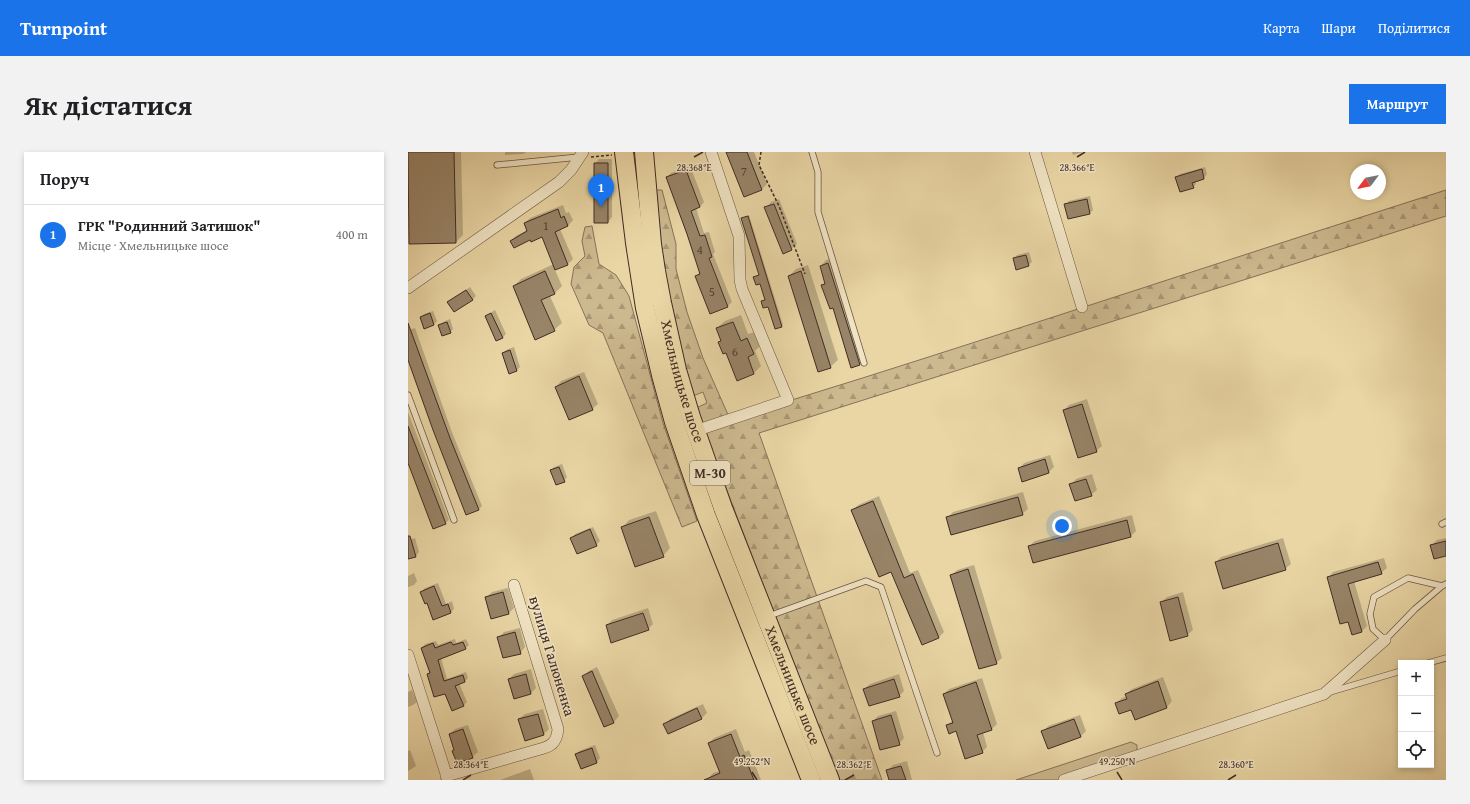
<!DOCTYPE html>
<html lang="uk">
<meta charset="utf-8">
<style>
:root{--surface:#fff;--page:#f2f2f2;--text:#202124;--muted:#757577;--line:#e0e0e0;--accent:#1a73e8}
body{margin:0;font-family:"Gentium Book Plus",serif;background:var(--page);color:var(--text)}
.controls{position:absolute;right:12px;bottom:12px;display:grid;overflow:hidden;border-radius:0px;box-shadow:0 2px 6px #0003}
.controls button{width:36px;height:36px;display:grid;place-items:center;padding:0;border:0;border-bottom:1px solid var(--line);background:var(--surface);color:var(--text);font:20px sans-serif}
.compass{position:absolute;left:942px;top:12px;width:36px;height:36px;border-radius:50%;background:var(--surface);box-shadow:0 2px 6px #0003;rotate:238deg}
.you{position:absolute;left:654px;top:374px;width:14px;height:14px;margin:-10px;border:3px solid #fff;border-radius:50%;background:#1a73e8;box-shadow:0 0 0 6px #1a73e833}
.badge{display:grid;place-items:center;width:26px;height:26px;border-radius:50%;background:var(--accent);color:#fff;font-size:13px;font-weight:700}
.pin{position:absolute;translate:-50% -33px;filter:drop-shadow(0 1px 2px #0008)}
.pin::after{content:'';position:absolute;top:21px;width:14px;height:12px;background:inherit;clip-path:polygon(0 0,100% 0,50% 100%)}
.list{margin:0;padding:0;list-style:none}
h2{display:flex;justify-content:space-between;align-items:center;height:52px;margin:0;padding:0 16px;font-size:17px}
h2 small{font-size:13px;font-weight:400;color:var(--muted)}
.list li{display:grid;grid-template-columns:26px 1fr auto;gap:12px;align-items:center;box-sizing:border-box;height:60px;padding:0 16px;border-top:1px solid var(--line)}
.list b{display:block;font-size:15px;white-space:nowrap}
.list p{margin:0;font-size:13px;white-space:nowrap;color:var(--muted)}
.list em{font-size:13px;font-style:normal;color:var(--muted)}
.icon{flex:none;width:22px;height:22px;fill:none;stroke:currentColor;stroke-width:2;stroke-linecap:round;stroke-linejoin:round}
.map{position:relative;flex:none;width:1038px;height:628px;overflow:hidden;border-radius:0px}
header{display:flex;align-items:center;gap:24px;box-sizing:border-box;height:56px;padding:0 20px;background:var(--accent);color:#fff}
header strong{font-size:19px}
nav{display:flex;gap:22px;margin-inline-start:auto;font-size:14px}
.intro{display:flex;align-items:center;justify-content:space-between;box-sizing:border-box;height:96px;padding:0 24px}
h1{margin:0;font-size:28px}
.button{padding:10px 18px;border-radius:0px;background:var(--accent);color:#fff;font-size:14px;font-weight:700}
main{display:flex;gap:24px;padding:0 24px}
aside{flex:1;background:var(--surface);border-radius:0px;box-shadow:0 2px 6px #0003}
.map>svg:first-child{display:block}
.green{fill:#cdb98f;stroke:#86725a}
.forest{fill:url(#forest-firs);stroke:#86725a}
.shadow{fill:#0003}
.building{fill:#988468;stroke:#402c25}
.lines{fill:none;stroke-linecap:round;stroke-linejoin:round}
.service-casing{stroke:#6a5645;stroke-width:7}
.minor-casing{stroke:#6a5645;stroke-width:12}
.trunk-casing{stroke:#402c25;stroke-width:20}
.path{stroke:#402c25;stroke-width:1.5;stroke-dasharray:3 2;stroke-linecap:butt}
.service{stroke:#f1e4c4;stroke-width:5.5}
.minor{stroke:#f1e4c4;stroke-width:11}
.trunk{stroke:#ead6a5;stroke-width:18}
.ticks{fill:none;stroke:#402c25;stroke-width:1.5}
.labels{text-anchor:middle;stroke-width:3;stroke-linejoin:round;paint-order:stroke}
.number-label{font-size:13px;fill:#564236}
.shield{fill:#f1e4c4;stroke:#756355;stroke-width:1}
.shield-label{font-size:14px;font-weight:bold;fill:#402c25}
.street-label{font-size:15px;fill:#402c25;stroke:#f1e4c4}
.ticks-label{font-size:10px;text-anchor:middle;fill:#402c25;stroke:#f1e4c4;stroke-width:3;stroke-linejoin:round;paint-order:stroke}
</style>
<header>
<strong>Turnpoint</strong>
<nav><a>Карта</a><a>Шари</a><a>Поділитися</a></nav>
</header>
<div class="intro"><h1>Як дістатися</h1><a class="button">Маршрут</a></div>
<main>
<aside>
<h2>Поруч<small></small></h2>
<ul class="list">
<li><span class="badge">1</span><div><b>ГРК &quot;Родинний Затишок&quot;</b><p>Місце · Хмельницьке шосе</p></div><em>400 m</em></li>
</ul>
</aside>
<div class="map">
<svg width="1038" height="628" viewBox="0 0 1038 628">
<defs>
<pattern id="forest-firs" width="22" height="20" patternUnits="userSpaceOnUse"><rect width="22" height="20" fill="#cdb98f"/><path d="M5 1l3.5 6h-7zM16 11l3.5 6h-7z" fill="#a89775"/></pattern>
</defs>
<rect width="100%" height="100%" fill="#ead6a5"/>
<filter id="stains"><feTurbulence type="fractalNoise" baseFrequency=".005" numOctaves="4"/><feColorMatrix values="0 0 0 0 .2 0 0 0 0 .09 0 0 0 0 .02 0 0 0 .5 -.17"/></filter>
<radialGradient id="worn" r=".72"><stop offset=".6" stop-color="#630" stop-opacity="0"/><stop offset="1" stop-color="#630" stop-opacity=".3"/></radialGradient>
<!-- green -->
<path class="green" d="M 723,590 L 729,593 L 729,604 L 656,628 L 608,628 Z"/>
<!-- forest -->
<path class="forest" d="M 247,38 L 254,38 L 268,92 L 268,117 L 279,160 L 295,206 L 321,265 L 294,274 L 288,256 L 299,251 L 295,240 L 285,244 L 277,219 L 254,115 Z
M 1038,38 L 1038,64 L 351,281 L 474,628 L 430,628 L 295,276 C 366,253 437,232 508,209 C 685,153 861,94 1038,38 Z
M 184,74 L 191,112 L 208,123 L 221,144 L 255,271 L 289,369 L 274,375 L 195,181 L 181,173 L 163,132 L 166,115 L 177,104 L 174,89 L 177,75 Z"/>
<!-- shadow -->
<path class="shadow" d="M 0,0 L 53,0 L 55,83 L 48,90 L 0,31 Z
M 97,0 L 118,0 L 115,2 L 97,3 Z
M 319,0 L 346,0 L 359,32 L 354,37 L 336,44 Z
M 664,0 L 675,0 L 665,3 Z
M 191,7 L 204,7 L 204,65 L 200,70 L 187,12 Z
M 282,14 L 296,50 L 292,55 L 288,56 L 296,81 L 301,80 L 307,100 L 305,102 L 324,150 L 320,154 L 303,161 L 288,124 L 292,120 L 259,25 L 263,21 Z
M 797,15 L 799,22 L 796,26 L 787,28 L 788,32 L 785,35 L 768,26 L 772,22 Z
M 682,44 L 685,58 L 682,61 L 661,66 L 658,52 L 661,49 Z
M 371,47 L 389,92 L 383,97 L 358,56 L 363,50 Z
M 155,53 L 158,61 L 161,60 L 165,68 L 160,74 L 152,77 L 165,107 L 160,112 L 147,118 L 154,134 L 147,141 L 142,144 L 154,171 L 146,178 L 106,134 L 113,127 L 146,112 L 134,84 L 103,89 L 108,84 L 119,78 L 117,71 L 122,66 Z
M 341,63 L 375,173 L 373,174 L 361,154 L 354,149 L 358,147 L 353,130 L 346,125 L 352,122 L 334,66 Z
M 621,100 L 624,110 L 620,113 L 606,107 L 609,103 Z
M 425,106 L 457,207 L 452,212 L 444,215 L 426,155 L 414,133 L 418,130 L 413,114 L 418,108 Z
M 400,113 L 430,208 L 422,215 L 381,124 L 388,117 Z
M 62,135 L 68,144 L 64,148 L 40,150 Z
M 87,158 L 98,182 L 94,186 L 78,164 Z
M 25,159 L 29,169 L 26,172 L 13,165 L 16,162 Z
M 333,163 L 340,182 L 347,180 L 352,194 L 347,199 L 353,214 L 346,221 L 329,228 L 318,199 L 311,190 L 314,188 L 309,176 L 317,169 Z
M 42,167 L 45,177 L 42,180 L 32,173 L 35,170 Z
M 7,176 L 45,283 L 74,354 L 71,357 L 59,362 L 0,206 L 0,178 Z
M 106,195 L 112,215 L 109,218 L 101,221 L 95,201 L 98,198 Z
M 176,220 L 190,252 L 184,257 L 148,235 L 153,229 Z
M 679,247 L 694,294 L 688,299 L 656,258 L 661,253 Z
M 0,260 L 41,368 L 37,371 L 0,308 Z
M 642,303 L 646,315 L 641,320 L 615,329 L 611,317 L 616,311 Z
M 154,312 L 159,325 L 156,329 L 143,318 L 146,315 Z
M 684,322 L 689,338 L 683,343 L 663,333 L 668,327 Z
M 615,340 L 620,357 L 614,362 L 539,366 L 545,360 Z
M 471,344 L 502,421 L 510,418 L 536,480 L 531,485 L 514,492 L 484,419 L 445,358 L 450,353 Z
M 248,359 L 262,396 L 255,404 L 214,376 L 221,368 Z
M 724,363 L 728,379 L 723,384 L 626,410 L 621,394 L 627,389 Z
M 185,375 L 192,389 L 188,393 L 164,386 L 167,382 Z
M 7,386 L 11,400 L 8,404 L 0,402 L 0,388 Z
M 875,386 L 883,412 L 877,417 L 808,410 L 813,405 Z
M 1038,386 L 1038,403 L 1024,393 L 1029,388 Z
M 976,406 L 979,416 L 973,421 L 946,429 L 959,474 L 954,479 L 944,482 L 941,468 L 920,426 L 925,420 Z
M 566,413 L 594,506 L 588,511 L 544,423 L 549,418 Z
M 6,421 L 9,429 L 6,433 L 0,435 L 0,424 Z
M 30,431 L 38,452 L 44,449 L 46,457 L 43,460 L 25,467 L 19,450 L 13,440 L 17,436 Z
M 100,436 L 106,456 L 101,461 L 78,446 L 84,440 Z
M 775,440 L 785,478 L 779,483 L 753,450 L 759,445 Z
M 240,456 L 245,472 L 240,477 L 199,473 L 204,468 Z
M 112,476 L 117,495 L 112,501 L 90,486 L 96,480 Z
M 47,487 L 48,491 L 58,487 L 61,493 L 57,497 L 33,506 L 39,527 L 58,520 L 60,526 L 57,529 L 51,531 L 59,550 L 56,553 L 38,540 L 20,522 L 22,520 L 14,496 L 17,492 L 28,489 L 30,493 Z
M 189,515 L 211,564 L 206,570 L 197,573 L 175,524 L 181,519 Z
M 123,517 L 128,536 L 123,541 L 106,546 L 101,527 L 106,522 Z
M 491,522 L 496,539 L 491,544 L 456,537 L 462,532 Z
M 755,525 L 764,549 L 759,555 L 728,566 L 724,557 L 708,551 L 714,546 L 719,544 L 718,542 L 724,537 Z
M 574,526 L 589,572 L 584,577 L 575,580 L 579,595 L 574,600 L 548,578 L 539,573 L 545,568 L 536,542 L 541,537 Z
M 4,538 L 9,550 L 5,553 L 0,555 L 0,540 Z
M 295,552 L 299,561 L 294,566 L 261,581 L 257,572 L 262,567 Z
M 135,557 L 141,577 L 135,583 L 111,567 L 117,562 Z
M 488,559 L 496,586 L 491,592 L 465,569 L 470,564 Z
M 672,563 L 678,579 L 672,585 L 635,580 L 640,574 Z
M 60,573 L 70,600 L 64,605 L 47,597 L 42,582 L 47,577 Z
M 328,577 L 337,600 L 341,598 L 353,628 L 300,628 L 300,627 L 305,621 L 312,619 L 301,591 L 306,586 Z
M 187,593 L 192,606 L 189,610 L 173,616 L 168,603 L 171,599 Z
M 2,598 L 8,614 L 0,619 L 0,599 Z
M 499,609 L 504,628 L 482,628 L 480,618 L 485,613 Z
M 122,617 L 126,628 L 92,628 Z"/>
<!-- building -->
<path class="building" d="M 0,0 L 46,0 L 48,91 L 1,92 Z
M 318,0 L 339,0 L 354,38 L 336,45 Z
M 186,11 L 200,11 L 200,71 L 186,71 Z
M 794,17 L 796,27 L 784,31 L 786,36 L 772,40 L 767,25 Z
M 278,18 L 292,55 L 283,59 L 292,84 L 297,83 L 304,105 L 301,106 L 320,155 L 302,162 L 287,124 L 292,122 L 279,82 L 258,25 Z
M 679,47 L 682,62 L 660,67 L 656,52 Z
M 366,52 L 384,98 L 375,102 L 356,55 Z
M 150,57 L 153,66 L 156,64 L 160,74 L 147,80 L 160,113 L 147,118 L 134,85 L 123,90 L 122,88 L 106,96 L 102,89 L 119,79 L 116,71 Z
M 340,64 L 374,175 L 367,177 L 360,155 L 355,156 L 353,149 L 357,148 L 352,132 L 348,133 L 345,125 L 351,123 L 333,66 Z
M 618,103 L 621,114 L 608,118 L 605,106 Z
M 420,111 L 452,213 L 443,216 L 425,156 L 422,157 L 413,133 L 417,132 L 412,114 Z
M 137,119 L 147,142 L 133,148 L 147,179 L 127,188 L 105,134 Z
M 393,119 L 423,216 L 410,220 L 380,124 Z
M 58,138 L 65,148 L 46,160 L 39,150 Z
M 22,161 L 26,173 L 16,177 L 12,165 Z
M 83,161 L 95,186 L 88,189 L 77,164 Z
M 39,170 L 43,181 L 34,184 L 30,173 Z
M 325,170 L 333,189 L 339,186 L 346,202 L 340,205 L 346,222 L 329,229 L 318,201 L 315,202 L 310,190 L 313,189 L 308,176 Z
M 0,171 L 42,286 L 71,358 L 58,363 L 25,278 L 0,208 Z
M 102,198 L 109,219 L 101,222 L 94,201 Z
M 171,224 L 185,258 L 161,268 L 147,235 Z
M 674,252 L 689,300 L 670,306 L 655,258 Z
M 0,274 L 38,372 L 25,377 L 0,311 Z
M 637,307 L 641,321 L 614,330 L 610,316 Z
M 151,315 L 157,330 L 148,333 L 142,318 Z
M 678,327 L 684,344 L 667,349 L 661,332 Z
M 610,345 L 615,363 L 543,383 L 538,365 Z
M 465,349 L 496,426 L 505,422 L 531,486 L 514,493 L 483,420 L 471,425 L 443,358 Z
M 241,365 L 256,405 L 227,415 L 213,375 Z
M 719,368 L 723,385 L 625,411 L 620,394 Z
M 182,377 L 189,394 L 169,402 L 162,386 Z
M 0,384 L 2,384 L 8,405 L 0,407 Z
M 1038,389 L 1038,404 L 1026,407 L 1022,393 Z
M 870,391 L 878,418 L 815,437 L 807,410 Z
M 970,410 L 974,422 L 940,432 L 954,480 L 944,483 L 940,470 L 932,472 L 919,425 Z
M 560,417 L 589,512 L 571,517 L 542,423 Z
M 26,434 L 34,454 L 40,452 L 43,461 L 25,468 L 19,451 L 17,452 L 12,440 Z
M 95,440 L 101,462 L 83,467 L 77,445 Z
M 770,445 L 780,484 L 762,489 L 752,450 Z
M 235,461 L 241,478 L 203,491 L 198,473 Z
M 107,480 L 113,502 L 95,506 L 89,485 Z
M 43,490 L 45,493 L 55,490 L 58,497 L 30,508 L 36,529 L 55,523 L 57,530 L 47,534 L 56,554 L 44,559 L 37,542 L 26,545 L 19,522 L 22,521 L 13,496 L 25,491 L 27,496 Z
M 184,519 L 206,571 L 196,575 L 174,524 Z
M 118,522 L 123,542 L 106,547 L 100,527 Z
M 486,527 L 492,545 L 461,554 L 455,537 Z
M 750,529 L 759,556 L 727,568 L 723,558 L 711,562 L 707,551 L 719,547 L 717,542 Z
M 568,530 L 584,578 L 569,583 L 575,601 L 557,607 L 548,579 L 541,582 L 538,573 L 545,571 L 535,542 Z
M 289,556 L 294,567 L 260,582 L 255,572 Z
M 130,562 L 136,583 L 117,589 L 110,567 Z
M 483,563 L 492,593 L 472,598 L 464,569 Z
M 666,567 L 673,585 L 640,597 L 633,579 Z
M 55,577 L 65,606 L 49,611 L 44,599 L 46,598 L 41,582 Z
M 323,582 L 332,605 L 336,603 L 346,628 L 296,628 L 312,621 L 300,591 Z
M 184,596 L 189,611 L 173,617 L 167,602 Z
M 493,614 L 498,628 L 481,628 L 478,618 Z"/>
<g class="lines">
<!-- service casing -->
<g class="service-casing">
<path id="service" d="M 404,0 L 410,20 L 410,60 L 456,211
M 89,13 L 171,5
M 0,243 L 46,368
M 1034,372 L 1038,370
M 1034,434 L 1000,426 L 966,445 L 962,462 L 965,477 L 977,488 L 1007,457 L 1034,434 L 1038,432
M 361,464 L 458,429 L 473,435 L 529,601
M 1020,511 L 1038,506
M 922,540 L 993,519"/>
</g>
<!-- minor casing -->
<g class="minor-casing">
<path id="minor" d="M 627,0 L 674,155
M 0,136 L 151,30 L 163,18 L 175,0
M 287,279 L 380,248 L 334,137 L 332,128 L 331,84 L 303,0
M 0,503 L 40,628
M 38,624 L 136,596 C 146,593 149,587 150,577 L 106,433
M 656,628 L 916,542 L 977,488"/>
</g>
<!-- trunk casing -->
<g class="trunk-casing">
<g id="trunk">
<path d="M 216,0 L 227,91 L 237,156 L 253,223 L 266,270 L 298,363 L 403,628"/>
<path id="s1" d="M 236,0 L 244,92 L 248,119 L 254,151 L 269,218 L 283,265 L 315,356 L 422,628"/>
</g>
</g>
<!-- path -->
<path class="path" d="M 353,0 L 351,13 L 371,54 L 397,122
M 183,5 L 204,3"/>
<!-- service -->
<use href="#service" class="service"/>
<!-- minor -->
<use href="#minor" class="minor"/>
<!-- trunk -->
<use href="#trunk" class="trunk"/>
</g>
<!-- ticks -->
<path class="ticks" d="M 286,5 L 295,0M 669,5 L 677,0M 344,620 L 349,628M 709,620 L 714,628M 55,628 L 63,623M 437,628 L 446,623M 820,628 L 828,623"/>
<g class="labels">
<!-- number labels -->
<g class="number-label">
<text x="336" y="24">7</text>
<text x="138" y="78">1</text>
<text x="292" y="102">4</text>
<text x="304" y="144">5</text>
<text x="327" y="204">6</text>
</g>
<!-- shield labels -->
<rect class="shield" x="282" y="309" width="40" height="24" rx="3"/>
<g class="shield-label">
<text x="302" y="326">М-30</text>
</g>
<!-- street labels -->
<g class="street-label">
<text dy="5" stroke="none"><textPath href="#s1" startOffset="233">Хмельницьке шосе</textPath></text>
<text transform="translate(144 504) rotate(73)" y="5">вулиця Галюненка</text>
<text dy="5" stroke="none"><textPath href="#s1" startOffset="557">Хмельницьке шосе</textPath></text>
</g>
</g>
<g class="ticks-label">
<text x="286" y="19">28.368°E</text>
<text x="669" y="19">28.366°E</text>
<text x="344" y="613">49.252°N</text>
<text x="709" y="613">49.250°N</text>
<text x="63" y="616">28.364°E</text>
<text x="446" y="616">28.362°E</text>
<text x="828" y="616">28.360°E</text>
</g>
<rect width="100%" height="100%" filter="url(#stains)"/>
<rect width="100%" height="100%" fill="url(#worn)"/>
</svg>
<div class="controls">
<button>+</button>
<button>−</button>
<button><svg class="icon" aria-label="locate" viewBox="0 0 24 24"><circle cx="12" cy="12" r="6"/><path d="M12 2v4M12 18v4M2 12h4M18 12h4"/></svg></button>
</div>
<svg class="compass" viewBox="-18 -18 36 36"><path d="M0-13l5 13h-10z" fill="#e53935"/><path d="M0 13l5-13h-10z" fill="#757577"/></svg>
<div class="you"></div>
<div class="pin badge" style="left:193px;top:55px">1</div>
</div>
</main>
